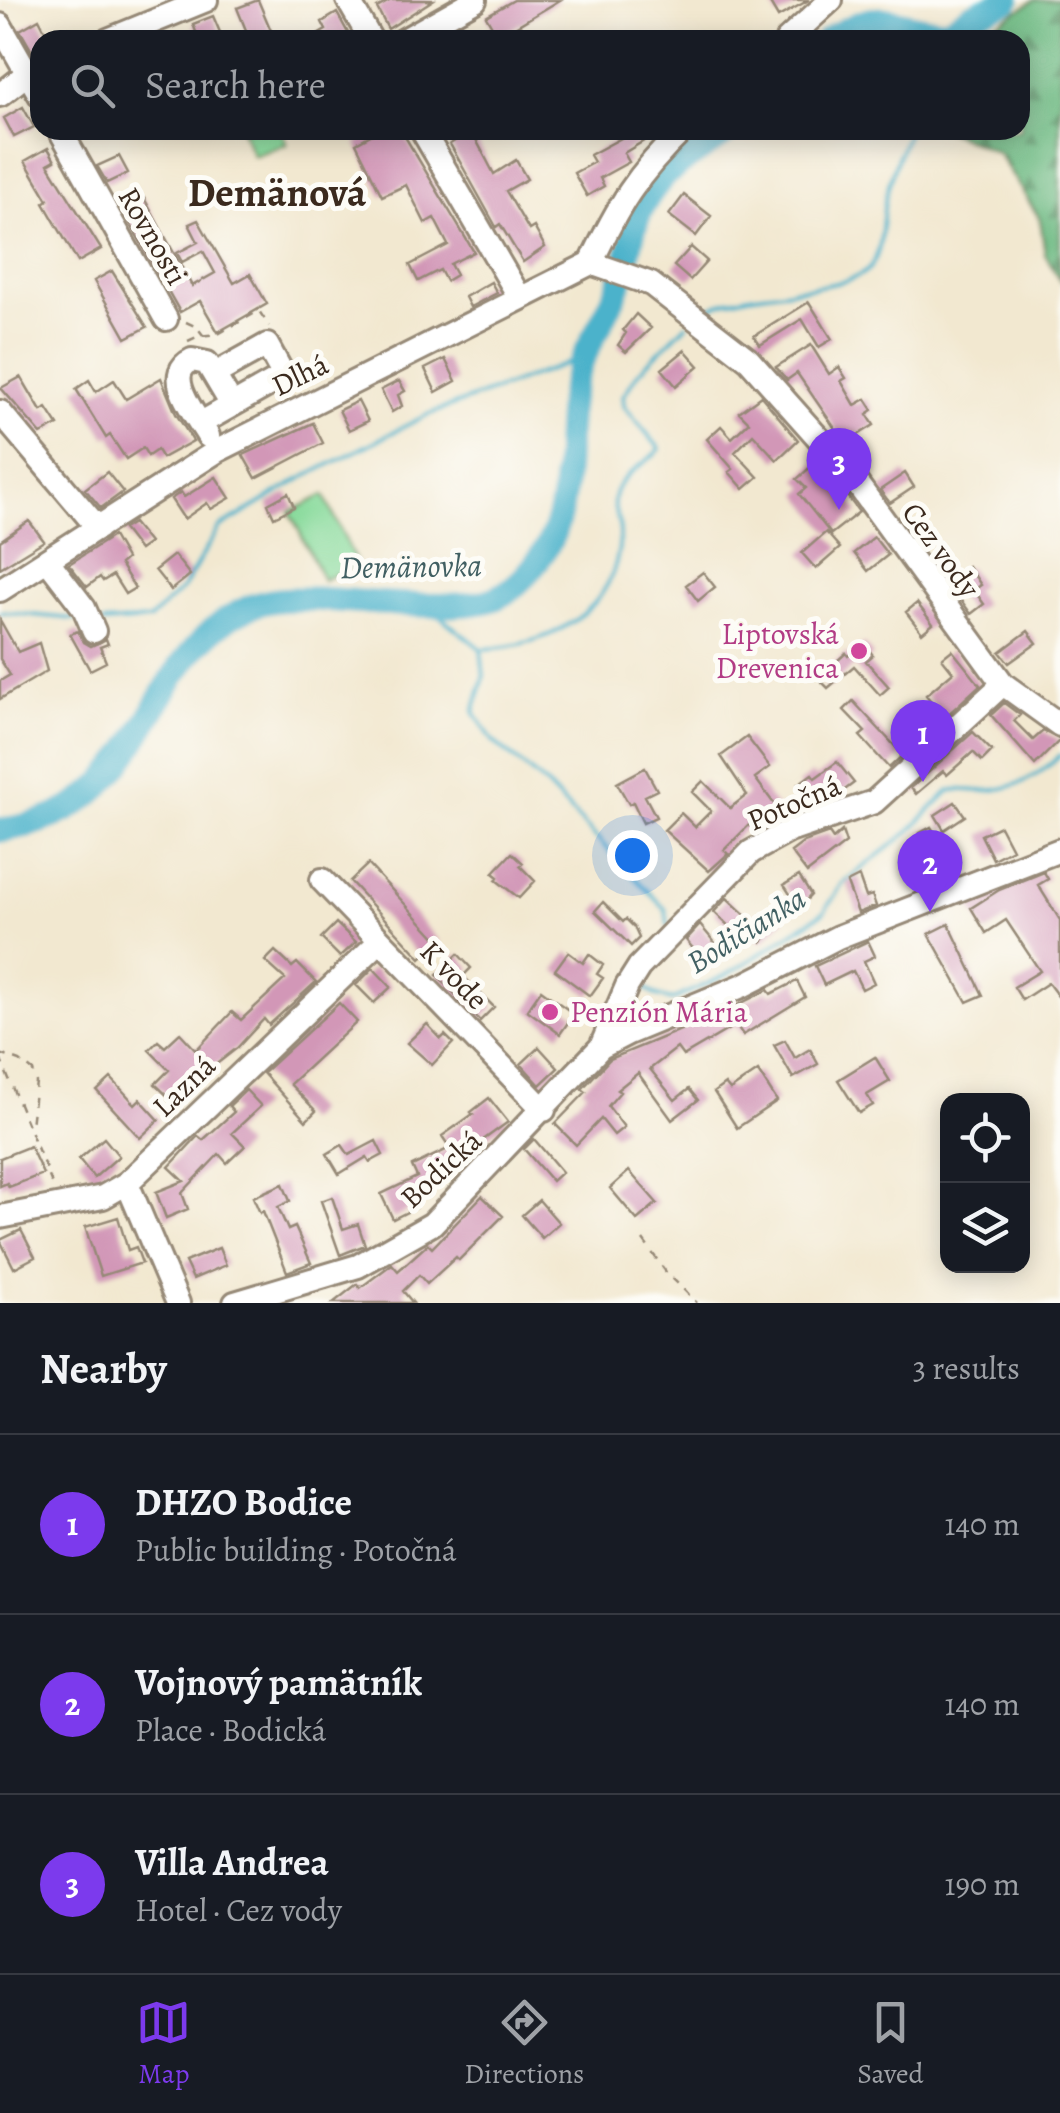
<!DOCTYPE html>
<meta charset="utf-8">
<style>
:root{--surface:#171b24;--page:#20242c;--text:#f1f3f6;--muted:#9ea1a6;--line:#363941;--accent:#7c3aed}
body{margin:0;font-family:Alegreya,serif;background:var(--page);color:var(--text)}
.controls{position:absolute;right:30px;bottom:30px;display:grid;overflow:hidden;border-radius:20px;box-shadow:0 5px 25px #0003}
.controls button{width:90px;height:90px;display:grid;place-items:center;padding:0;border:0;border-bottom:2px solid var(--line);background:var(--surface);color:var(--text);font:50px sans-serif}
.you{position:absolute;left:632px;top:855px;width:35px;height:35px;margin:-25px;border:8px solid #fff;border-radius:50%;background:#1a73e8;box-shadow:0 0 0 15px #1a73e833}
.badge{display:grid;place-items:center;width:65px;height:65px;border-radius:50%;background:var(--accent);color:#fff;font-size:32px;font-weight:700}
.pin{position:absolute;translate:-50% -82px;filter:drop-shadow(0 2px 5px #0008)}
.pin::after{content:'';position:absolute;top:52px;width:35px;height:30px;background:inherit;clip-path:polygon(0 0,100% 0,50% 100%)}
.list{margin:0;padding:0;list-style:none}
h2{display:flex;justify-content:space-between;align-items:center;height:130px;margin:0;padding:0 40px;font-size:42px}
h2 small{font-size:32px;font-weight:400;color:var(--muted)}
.list li{display:grid;grid-template-columns:65px 1fr auto;gap:30px;align-items:center;box-sizing:border-box;height:180px;padding:0 40px;border-top:2px solid var(--line)}
.list b{display:block;font-size:38px;white-space:nowrap}
.list p{margin:0;font-size:32px;white-space:nowrap;color:var(--muted)}
.list em{font-size:32px;font-style:normal;color:var(--muted)}
.icon{flex:none;width:55px;height:55px;fill:none;stroke:currentColor;stroke-width:2;stroke-linecap:round;stroke-linejoin:round}
.map{position:relative;flex:none;width:1060px;height:1303px;overflow:hidden}
.search{position:absolute;background:var(--surface);box-shadow:0 5px 25px #0003;left:30px;right:30px;top:30px;height:110px;display:flex;align-items:center;gap:25px;box-sizing:border-box;padding:0 35px;border-radius:30px;color:var(--muted);font-size:38px}
.sheet{height:670px;background:var(--surface)}
nav{display:flex;justify-content:space-around;align-items:center;box-sizing:border-box;height:140px;border-top:2px solid var(--line);background:var(--surface);font-size:28px;color:var(--muted)}
nav a{display:grid;justify-items:center;gap:5px}
nav .on{color:var(--accent)}
.map>svg:first-child{display:block}
.green{fill:#88da9b;stroke:#62825c;stroke-width:2.5}
.forest{fill:url(#forest-firs);stroke:#547250;stroke-width:2.5}
.lines{fill:none;stroke-linecap:round;stroke-linejoin:round}
.stream{stroke:#4cb2cb;stroke-width:4}
.river{stroke:#4cb2cb;stroke-width:25}
.building{fill:#d297b7}
.minor-casing{stroke:#968977;stroke-width:28}
.path{stroke:#968977;stroke-width:2.5;stroke-dasharray:8 8;stroke-linecap:butt}
.minor{stroke:#fff;stroke-width:22}
.hotel-dot{fill:#d1479c;stroke:#fdfcf7;stroke-width:4}
.labels{text-anchor:middle;stroke-width:10;stroke-linejoin:round;paint-order:stroke}
.street-label{font-size:30px;fill:#3b2a1e;stroke:#fdfcf7}
.hotel-label{font-size:30px;fill:#b23c85;stroke:#fdfcf7;text-anchor:end}
.water-label{font-size:32px;font-style:italic;fill:#426063;stroke:#fdfcf7}
.district-label{font-size:40px;font-weight:bold;fill:#3b2a1e;stroke:#fdfcf7}
</style>
<div class="map">
<svg width="1060" height="1303" viewBox="0 0 1060 1303">
<defs>
<pattern id="forest-firs" width="22" height="20" patternUnits="userSpaceOnUse" patternTransform="scale(2.5)"><rect width="22" height="20" fill="#6eba83"/><path d="M5 1l3.5 6h-7zM16 11l3.5 6h-7z" fill="#5c976b"/></pattern>
</defs>
<rect width="100%" height="100%" fill="#fdfcf7"/>
<filter id="ink" filterUnits="userSpaceOnUse"><feTurbulence type="fractalNoise" baseFrequency=".01" numOctaves="2"/><feDisplacementMap in="SourceGraphic" scale="20" xChannelSelector="R" yChannelSelector="G"/><feConvolveMatrix kernelMatrix="1 2 1 2 8 2 1 2 1" color-interpolation-filters="sRGB"/></filter>
<filter id="wash" filterUnits="userSpaceOnUse"><feTurbulence type="fractalNoise" baseFrequency=".0048" numOctaves="4" result="noise"/><feDisplacementMap in="SourceGraphic" scale="40" xChannelSelector="R" yChannelSelector="G"/><feGaussianBlur stdDeviation="2.25" result="paint"/><feColorMatrix in="noise" values="0 0 0 0 0 0 0 0 0 0 0 0 0 0 0 0 0 1.4 0 .05"/><feComposite in="paint" operator="in"/></filter>
<g filter="url(#wash)">
<rect width="100%" height="100%" fill="#f2e8d0"/>
<!-- green -->
<path class="green" d="M 242,130 L 281,130 L 287,144 L 253,156 Z
M 324,495 L 357,564 L 323,580 L 290,512 Z"/>
<!-- forest -->
<path class="forest" d="M 1035,0 L 1060,0 L 1060,281 L 1045,254 L 1040,219 L 998,153 L 946,130 L 1020,130 L 1020,40 L 969,40 Z"/>
<g class="lines">
<!-- stream -->
<path class="stream" d="M 954,40 L 971,15
M 703,312 C 742,284 852,296 872,265 C 884,246 881,218 886,196 C 891,173 900,151 909,130
M 423,603 L 481,649 L 484,677 L 474,712 L 493,741 L 545,784 L 666,910 L 668,925
M 0,612 L 74,619
M 103,623 L 149,620 L 183,588 L 219,528 L 299,480 L 427,415 L 582,358
M 481,649 C 550,646 617,613 620,535 C 621,519 609,508 616,491 C 624,472 647,464 660,449 L 624,406 L 623,396 L 638,373 L 687,324
M 644,987 L 657,996 L 672,1000 L 726,975 L 760,954 L 824,912 L 843,883 L 909,832 L 949,791 C 961,788 970,791 981,791 C 1014,790 1037,778 1060,755"/>
<!-- river -->
<path class="river" d="M 828,40 C 890,0 889,30 948,30 L 971,15 L 1008,0
M 0,830 C 159,812 135,657 250,607 C 271,598 294,599 317,599 C 357,600 466,614 498,597 C 516,588 530,572 541,556 C 573,512 563,451 570,401 C 577,359 601,328 617,290 C 634,251 627,222 657,185 C 676,161 706,150 729,130"/>
</g>
<g id="blocks">
<!-- building -->
<path class="building" d="M 258,0 L 275,40 L 250,40 L 237,8 Z
M 391,0 L 433,0 L 388,29 L 377,8 Z
M 514,0 L 560,0 L 498,37 L 486,16 Z
M 768,0 L 809,0 L 778,17 Z
M 337,13 L 348,33 L 335,40 L 309,40 L 326,30 L 322,22 Z
M 213,16 L 222,37 L 199,40 L 193,24 Z
M 39,19 L 50,40 L 40,40 L 40,47 L 32,51 L 20,30 Z
M 23,107 L 34,127 L 14,137 L 4,118 Z
M 380,130 L 401,130 L 474,252 L 450,264 L 456,275 L 446,281 L 440,270 L 418,281 L 410,265 L 448,245 L 434,218 L 425,223 L 406,185 L 382,196 L 356,143 Z
M 466,130 L 471,130 L 494,174 L 516,160 L 527,179 L 506,191 L 529,230 L 534,227 L 545,247 L 523,262 L 500,224 L 496,227 L 494,223 L 450,144 L 461,137 L 460,134 Z
M 636,130 L 662,130 L 624,153 L 629,162 L 600,178 L 604,186 L 587,196 L 574,173 L 594,162 L 590,155 Z
M 48,148 L 55,160 L 48,164 L 101,249 L 78,262 L 44,203 L 48,200 L 25,161 Z
M 119,156 L 128,173 L 107,183 L 97,166 Z
M 684,195 L 711,216 L 696,236 L 669,215 Z
M 144,198 L 192,286 L 215,273 L 203,251 L 182,262 L 177,253 L 198,242 L 189,224 L 198,220 L 234,283 L 250,274 L 267,304 L 218,332 L 200,301 L 180,312 L 122,209 Z
M 691,247 L 707,261 L 690,280 L 674,266 Z
M 112,271 L 147,327 L 126,338 L 94,281 Z
M 491,282 L 497,293 L 470,307 L 465,297 Z
M 809,302 L 832,339 L 819,347 L 802,319 L 760,345 L 754,336 Z
M 636,314 L 651,328 L 626,352 L 618,345 L 626,333 L 623,330 Z
M 811,345 L 829,374 L 839,367 L 846,378 L 841,381 L 855,405 L 866,399 L 873,410 L 867,414 L 874,425 L 845,443 L 797,373 L 787,380 L 776,367 Z
M 685,350 L 699,366 L 676,386 L 662,369 Z
M 445,359 L 456,381 L 436,392 L 425,369 Z
M 21,377 L 41,411 L 47,408 L 58,425 L 41,434 L 1,388 Z
M 161,378 L 176,414 L 193,441 L 162,458 L 157,450 L 148,456 L 143,448 L 126,459 L 110,435 L 106,438 L 76,389 L 89,380 L 96,392 L 114,380 L 126,399 Z
M 399,381 L 405,391 L 398,395 L 402,406 L 392,412 L 381,390 Z
M 761,396 L 798,440 L 777,460 L 753,434 L 735,452 L 758,477 L 744,489 L 729,472 L 733,469 L 707,439 L 721,426 L 732,438 L 749,422 L 739,412 Z
M 358,401 L 368,421 L 349,430 L 339,410 Z
M 313,423 L 323,443 L 256,478 L 243,455 Z
M 815,463 L 840,491 L 842,489 L 859,512 L 831,534 L 799,494 L 806,488 L 797,479 Z
M 107,472 L 123,492 L 101,508 L 85,489 Z
M 905,473 L 914,487 L 890,503 L 880,490 Z
M 216,477 L 230,498 L 211,509 L 207,503 L 184,519 L 171,499 L 181,492 L 184,497 Z
M 288,493 L 294,507 L 274,517 L 268,504 Z
M 29,521 L 44,541 L 0,568 L 0,541 Z
M 133,523 L 149,543 L 139,550 L 123,529 Z
M 826,532 L 840,548 L 816,569 L 802,553 Z
M 113,536 L 126,559 L 120,564 L 135,588 L 125,594 L 113,575 L 103,581 L 100,577 L 87,587 L 69,564 Z
M 874,537 L 888,555 L 868,571 L 854,553 Z
M 174,555 L 190,575 L 171,590 L 155,570 Z
M 968,566 L 981,585 L 974,590 L 984,604 L 971,614 L 947,581 Z
M 703,572 L 715,587 L 698,601 L 686,585 Z
M 917,603 L 933,624 L 922,633 L 906,612 Z
M 0,620 L 18,652 L 39,643 L 47,671 L 0,699 L 0,681 L 10,675 L 0,659 Z
M 78,631 L 84,642 L 91,646 L 106,639 L 108,644 L 100,647 L 106,662 L 90,670 L 70,634 Z
M 1028,631 L 1037,643 L 1009,663 L 1000,652 Z
M 864,644 L 873,655 L 866,661 L 889,687 L 880,695 L 854,666 L 828,688 L 818,678 L 846,653 L 848,656 Z
M 952,650 L 980,685 L 919,741 L 899,719 L 909,710 L 919,721 L 935,706 L 926,695 L 953,672 L 942,658 Z
M 853,701 L 903,755 L 889,768 L 860,736 L 865,732 L 844,710 Z
M 1004,703 L 1020,715 L 1014,721 L 1033,740 L 1043,731 L 1060,740 L 1035,765 L 991,715 Z
M 973,732 L 992,751 L 982,761 L 973,752 L 947,775 L 943,771 L 916,794 L 911,788 Z
M 747,737 L 770,767 L 755,778 L 783,816 L 767,826 L 759,815 L 724,850 L 728,854 L 709,871 L 664,830 L 681,813 L 695,827 L 711,811 L 692,792 L 703,781 L 730,808 L 747,795 L 721,756 Z
M 837,762 L 854,783 L 830,801 L 813,807 L 798,784 L 812,774 L 815,778 Z
M 645,768 L 657,790 L 645,796 L 656,817 L 643,823 L 633,802 L 629,804 L 617,783 Z
M 955,802 L 965,816 L 944,830 L 935,815 Z
M 1000,826 L 1012,849 L 993,859 L 981,835 Z
M 931,827 L 956,868 L 945,875 L 920,833 Z
M 842,831 L 846,843 L 807,873 L 791,852 L 804,842 L 829,833 L 833,839 Z
M 512,853 L 523,863 L 520,866 L 535,881 L 519,898 L 496,880 L 498,877 L 493,873 Z
M 368,864 L 439,941 L 421,958 L 350,881 Z
M 1044,872 L 1048,879 L 1038,885 L 1060,920 L 1060,999 L 1048,983 L 1022,1000 L 1014,987 L 1040,971 L 1006,920 L 986,933 L 971,908 L 999,890 Z
M 799,876 L 811,895 L 799,908 L 784,885 Z
M 859,877 L 866,897 L 872,895 L 876,906 L 858,913 L 847,883 Z
M 727,898 L 751,920 L 737,934 L 714,912 Z
M 603,902 L 623,922 L 626,919 L 634,927 L 639,938 L 631,946 L 595,911 Z
M 777,911 L 785,919 L 762,942 L 754,934 Z
M 336,923 L 356,942 L 340,957 L 321,938 Z
M 949,924 L 983,995 L 967,1002 L 929,934 Z
M 700,925 L 716,944 L 701,958 L 686,940 Z
M 868,941 L 875,956 L 864,961 L 874,983 L 862,989 L 853,971 L 824,985 L 815,966 Z
M 275,951 L 292,967 L 297,963 L 316,982 L 269,1025 L 264,1019 L 237,1048 L 200,1077 L 175,1103 L 155,1084 L 169,1070 L 149,1050 L 158,1041 L 165,1047 L 180,1033 L 196,1050 L 232,1012 L 241,1020 L 285,979 L 265,961 Z
M 568,952 L 583,963 L 589,954 L 603,965 L 597,974 L 603,978 L 590,996 L 555,970 Z
M 458,954 L 471,968 L 463,976 L 494,1007 L 480,1021 L 437,975 Z
M 373,968 L 391,987 L 374,1003 L 356,985 Z
M 797,981 L 805,997 L 743,1035 L 736,1025 L 683,1056 L 677,1048 L 650,1069 L 675,1100 L 689,1089 L 698,1100 L 672,1120 L 638,1073 L 617,1090 L 620,1092 L 608,1106 L 624,1127 L 614,1135 L 601,1119 L 576,1145 L 555,1124 L 586,1092 L 582,1089 L 610,1059 L 717,1015 L 768,990 L 771,994 Z
M 541,990 L 574,1014 L 560,1034 L 527,1010 Z
M 339,1003 L 357,1022 L 290,1084 L 316,1111 L 306,1121 L 263,1073 Z
M 427,1024 L 441,1039 L 445,1035 L 453,1043 L 432,1065 L 407,1043 Z
M 785,1040 L 795,1058 L 810,1049 L 818,1064 L 793,1078 L 774,1045 Z
M 539,1047 L 558,1068 L 540,1085 L 521,1064 Z
M 875,1057 L 890,1081 L 867,1095 L 873,1105 L 859,1113 L 838,1080 Z
M 758,1071 L 777,1101 L 737,1128 L 714,1092 L 725,1084 L 730,1090 Z
M 111,1078 L 135,1104 L 140,1099 L 159,1120 L 140,1138 L 97,1091 Z
M 246,1090 L 261,1106 L 232,1133 L 245,1146 L 227,1163 L 219,1154 L 182,1193 L 188,1209 L 166,1218 L 156,1192 L 184,1181 L 169,1167 L 198,1136 L 203,1140 L 234,1112 L 229,1106 Z
M 489,1098 L 508,1122 L 442,1170 L 446,1178 L 419,1190 L 422,1197 L 412,1202 L 415,1208 L 393,1219 L 381,1194 L 417,1177 L 412,1166 L 450,1148 L 442,1136 L 473,1114 L 471,1112 Z
M 104,1138 L 119,1156 L 94,1178 L 79,1159 Z
M 534,1139 L 562,1172 L 552,1181 L 524,1149 Z
M 376,1141 L 383,1155 L 370,1162 L 367,1157 L 339,1174 L 327,1154 L 342,1145 L 349,1155 Z
M 30,1146 L 43,1174 L 9,1187 L 7,1183 L 0,1186 L 0,1158 Z
M 629,1171 L 657,1203 L 637,1220 L 610,1188 Z
M 283,1184 L 290,1201 L 278,1207 L 288,1230 L 295,1227 L 311,1263 L 287,1272 L 263,1211 L 260,1213 L 253,1197 Z
M 482,1196 L 503,1216 L 459,1260 L 456,1257 L 427,1284 L 419,1275 L 403,1291 L 413,1303 L 333,1303 L 357,1284 L 360,1288 L 392,1264 L 398,1271 L 428,1244 L 432,1248 Z
M 332,1197 L 343,1229 L 358,1224 L 365,1245 L 340,1255 L 321,1201 Z
M 539,1200 L 559,1223 L 542,1238 L 522,1215 Z
M 118,1217 L 128,1250 L 136,1247 L 142,1263 L 101,1276 L 85,1227 Z
M 21,1230 L 35,1257 L 14,1268 L 0,1240 Z
M 219,1248 L 226,1265 L 193,1279 L 185,1262 Z"/>
</g>
</g>
<g filter="url(#ink)">
<use href="#blocks" fill-opacity="0" stroke="#968977" stroke-width="2.5"/>
<g class="lines">
<!-- minor casing -->
<g class="minor-casing">
<path id="minor" d="M 348,0 L 371,40
M 0,25 L 40,95
M 108,40 L 206,0
M 404,40 L 475,0
M 787,40 L 831,0
M 0,95 L 28,73 L 40,68
M 60,130 L 166,319
M 422,130 L 520,298
M 591,263 L 651,284 L 749,360 L 847,470 L 1003,684 L 1060,725
M 591,263 C 618,206 637,174 683,130
M 0,412 L 98,528
M 201,423 L 284,376 L 267,345 L 215,374
M 208,436 C 196,415 161,375 192,360 L 207,363 L 232,405
M 48,561 L 84,608 L 94,631
M 0,590 L 217,451 L 591,263
M 322,880 L 544,1110
M 601,1047 L 627,986 L 639,967 L 751,852 L 789,831 L 874,802 L 1003,684
M 127,1183 L 178,1303
M 0,1217 L 103,1197 L 127,1183 L 380,941
M 235,1303 L 358,1266 L 432,1224 L 601,1047 L 628,1033 L 744,985 L 838,937 L 1060,850"/>
</g>
<!-- path -->
<path class="path" d="M 186,322 L 197,327 L 203,335
M 188,341 L 199,336 L 218,334 L 259,311 L 269,326
M 0,1054 L 20,1061 L 33,1071 L 36,1082 L 31,1126
M 0,1058 L 53,1186
M 643,1240 L 666,1272 L 697,1303"/>
<!-- minor -->
<use href="#minor" class="minor"/>
</g>
</g>
<!-- markers -->
<g class="hotel-dot">
<circle cx="859" cy="651" r="10"/>
<circle cx="550" cy="1012" r="10"/>
</g>
<g class="labels">
<!-- street labels -->
<g class="street-label">
<text transform="translate(153 236) rotate(60)" y="10">Rovnosti</text>
<text transform="translate(300 375) rotate(-26)" y="10">Dlhá</text>
<text transform="translate(941 550) rotate(54)" y="10">Cez vody</text>
<text transform="translate(794 803) rotate(-23)" y="10">Potočná</text>
<text transform="translate(454 975) rotate(46)" y="10">K vode</text>
<text transform="translate(184 1086) rotate(-44)" y="10">Lazná</text>
<text transform="translate(441 1169) rotate(-43)" y="10">Bodická</text>
</g>
<!-- hotel labels -->
<g class="hotel-label">
<text x="839" y="644">Liptovská<tspan x="839" dy="34">Drevenica</tspan></text>
<text x="570" y="1022" text-anchor="start">Penzión Mária</text>
</g>
<!-- water labels -->
<g class="water-label">
<text transform="translate(411 566) rotate(-1)" y="11">Demänovka</text>
<text transform="translate(746 930) rotate(-32)" y="11">Bodičianka</text>
</g>
<!-- district labels -->
<g class="district-label">
<text x="277" y="206">Demänová</text>
</g>
</g>
</svg>
<div class="controls">
<button><svg class="icon" aria-label="locate" viewBox="0 0 24 24"><circle cx="12" cy="12" r="6"/><path d="M12 2v4M12 18v4M2 12h4M18 12h4"/></svg></button>
<button><svg class="icon" aria-label="layers" viewBox="0 0 24 24"><path d="M12 4l9 5-9 5-9-5zM3 14l9 5 9-5"/></svg></button>
</div>
<div class="you"></div>
<div class="pin badge" style="left:923px;top:782px">1</div>
<div class="pin badge" style="left:930px;top:912px">2</div>
<div class="pin badge" style="left:839px;top:510px">3</div>
<div class="search"><svg class="icon" aria-label="search" viewBox="0 0 24 24"><circle cx="10" cy="10" r="6"/><path d="M15 15l6 6"/></svg>Search here</div>
</div>
<section class="sheet">
<h2>Nearby<small>3 results</small></h2>
<ul class="list">
<li><span class="badge">1</span><div><b>DHZO Bodice</b><p>Public building · Potočná</p></div><em>140 m</em></li>
<li><span class="badge">2</span><div><b>Vojnový pamätník</b><p>Place · Bodická</p></div><em>140 m</em></li>
<li><span class="badge">3</span><div><b>Villa Andrea</b><p>Hotel · Cez vody</p></div><em>190 m</em></li>
</ul>
</section>
<nav>
<a class="on"><svg class="icon" aria-label="map" viewBox="0 0 24 24"><path d="M3 6l6-2 6 2 6-2v14l-6 2-6-2-6 2zM9 4v14M15 6v14"/></svg>Map</a>
<a><svg class="icon" aria-label="directions" viewBox="0 0 24 24"><path d="M12 3l9 9-9 9-9-9zM9 14v-3h6M13 9l2 2-2 2"/></svg>Directions</a>
<a><svg class="icon" aria-label="saved" viewBox="0 0 24 24"><path d="M7 4h10v16l-5-4-5 4z"/></svg>Saved</a>
</nav>
